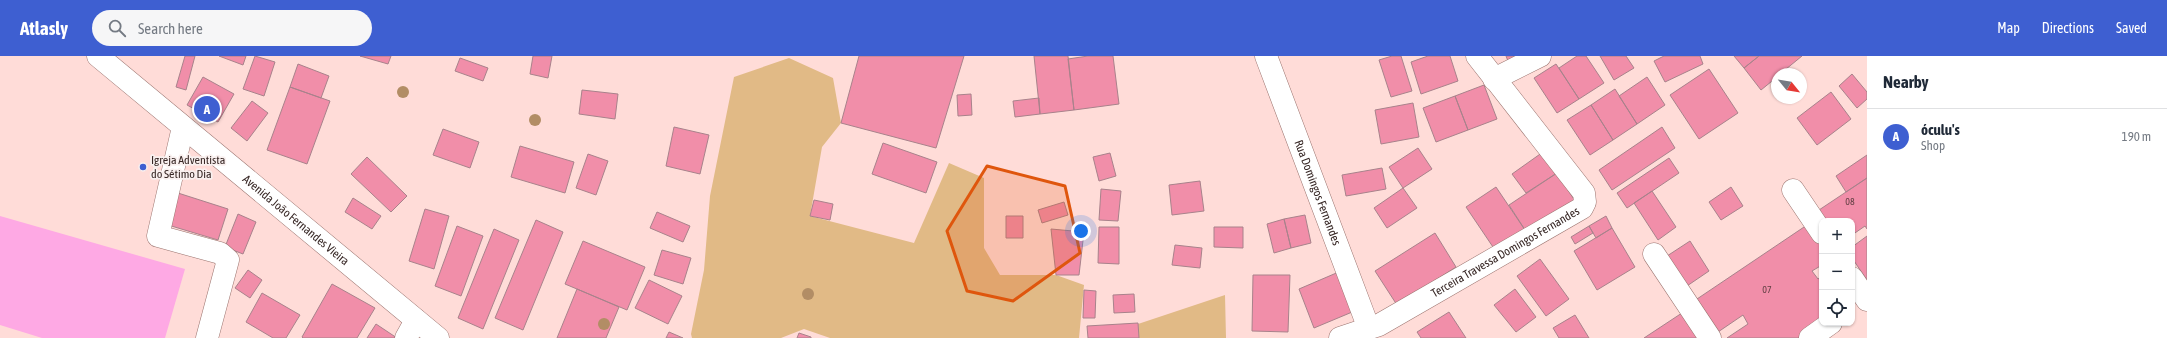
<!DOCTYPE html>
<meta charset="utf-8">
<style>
:root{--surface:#fff;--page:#f6f6f7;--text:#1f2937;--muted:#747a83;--line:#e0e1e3;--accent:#3e5fd1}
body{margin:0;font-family:"Asap Condensed",sans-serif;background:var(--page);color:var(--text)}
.controls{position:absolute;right:12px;bottom:12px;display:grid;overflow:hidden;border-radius:8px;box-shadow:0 1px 3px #0004}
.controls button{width:36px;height:36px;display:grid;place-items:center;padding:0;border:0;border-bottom:1px solid var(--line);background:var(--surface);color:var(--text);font:20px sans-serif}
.compass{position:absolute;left:1771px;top:12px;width:36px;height:36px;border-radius:50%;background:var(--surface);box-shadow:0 1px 3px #0004;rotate:120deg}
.you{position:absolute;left:1081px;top:175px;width:14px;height:14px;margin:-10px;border:3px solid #fff;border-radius:50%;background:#1a73e8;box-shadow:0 0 0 6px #1a73e833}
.badge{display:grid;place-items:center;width:26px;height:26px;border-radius:50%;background:var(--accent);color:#fff;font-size:13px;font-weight:700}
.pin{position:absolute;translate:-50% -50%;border:2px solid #fff;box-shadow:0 1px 4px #0006}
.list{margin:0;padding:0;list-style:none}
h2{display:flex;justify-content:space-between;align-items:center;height:52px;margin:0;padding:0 16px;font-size:17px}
h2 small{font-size:13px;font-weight:400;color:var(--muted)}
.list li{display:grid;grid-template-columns:26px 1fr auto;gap:12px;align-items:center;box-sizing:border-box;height:56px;padding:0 16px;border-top:1px solid var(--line)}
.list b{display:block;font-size:15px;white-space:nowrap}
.list p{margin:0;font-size:13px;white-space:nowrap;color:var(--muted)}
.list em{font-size:13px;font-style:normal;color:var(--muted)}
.icon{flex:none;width:22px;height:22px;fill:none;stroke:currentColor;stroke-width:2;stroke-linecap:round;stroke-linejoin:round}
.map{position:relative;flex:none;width:1867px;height:282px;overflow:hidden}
header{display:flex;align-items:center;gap:24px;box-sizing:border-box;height:56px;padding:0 20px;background:var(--accent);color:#fff}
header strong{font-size:19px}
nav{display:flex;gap:22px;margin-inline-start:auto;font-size:14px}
.search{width:280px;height:36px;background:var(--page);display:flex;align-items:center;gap:10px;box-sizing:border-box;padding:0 14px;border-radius:22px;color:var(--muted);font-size:15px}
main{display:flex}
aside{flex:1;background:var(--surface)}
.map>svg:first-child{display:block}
.green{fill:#e1ba86}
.water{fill:#fea9e4}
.pier{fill:#ffdcd8}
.building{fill:#f18ea9;stroke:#a8828b}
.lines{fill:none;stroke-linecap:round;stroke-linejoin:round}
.minor-casing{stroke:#9b746f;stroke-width:23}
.major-casing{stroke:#9b746f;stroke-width:23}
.minor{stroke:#fff;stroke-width:22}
.major{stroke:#fff;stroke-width:22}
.tree{fill:#b28d65}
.marked{fill:#df560d;fill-opacity:0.2;stroke:#df560d;stroke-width:3;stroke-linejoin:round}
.poi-dot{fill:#3e5fd1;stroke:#f9f0ef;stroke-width:1.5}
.labels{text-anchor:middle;stroke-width:3.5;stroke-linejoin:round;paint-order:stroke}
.number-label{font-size:10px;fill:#664146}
.poi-label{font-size:12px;fill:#372725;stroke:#f9f0ef;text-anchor:start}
.street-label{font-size:12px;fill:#372725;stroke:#f9f0ef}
</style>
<header>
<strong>Atlasly</strong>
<div class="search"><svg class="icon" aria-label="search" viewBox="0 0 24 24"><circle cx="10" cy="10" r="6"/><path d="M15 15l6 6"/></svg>Search here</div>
<nav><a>Map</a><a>Directions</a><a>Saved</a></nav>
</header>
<main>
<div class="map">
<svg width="1867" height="282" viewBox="0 0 1867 282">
<rect width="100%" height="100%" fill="#ffdcd8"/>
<!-- green -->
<path class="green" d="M 789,2 L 833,22 L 841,67 L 822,91 L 810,160 L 914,187 L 949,107 L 984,122 L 984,192 L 1000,219 L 1056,219 L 1084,229 L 1079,282 L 830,282 L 804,273 L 781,282 L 692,282 L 691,278 L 704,214 L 710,140 L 734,21 Z
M 1225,239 L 1226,282 L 1096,282 Z"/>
<!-- water -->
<path class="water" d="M 0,160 L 185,213 L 165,282 L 0,282 Z"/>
<!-- pier -->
<path class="pier" d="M 0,269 L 42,282 L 0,282 Z"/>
<!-- building -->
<path class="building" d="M 185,0 L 195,0 L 186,34 L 176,31 Z
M 219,0 L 246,0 L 243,9 Z
M 255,0 L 275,6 L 264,40 L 243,33 Z
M 360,0 L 391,0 L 388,8 Z
M 533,0 L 552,0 L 548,22 L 530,18 Z
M 859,0 L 964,0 L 936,92 L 841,67 Z
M 1034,0 L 1068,0 L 1074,54 L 1040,58 Z
M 1088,0 L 1113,0 L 1119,48 L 1074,54 L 1068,3 Z
M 1392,0 L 1401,0 L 1412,35 L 1391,41 L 1379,4 Z
M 1428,0 L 1450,0 L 1458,25 L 1421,38 L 1411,6 Z
M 1506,0 L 1519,0 L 1508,5 Z
M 1577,0 L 1586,0 L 1604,27 L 1579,43 L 1559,12 Z
M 1600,0 L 1626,0 L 1634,12 L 1614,24 Z
M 1664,0 L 1700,0 L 1703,8 L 1665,26 L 1654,5 Z
M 1734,0 L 1759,0 L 1744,12 Z
M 1759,0 L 1802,0 L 1780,18 L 1777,18 L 1777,21 L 1761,34 L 1744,12 Z
M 460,2 L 488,12 L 483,25 L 455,15 Z
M 298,8 L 329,20 L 321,42 L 290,31 Z
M 1556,8 L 1579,43 L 1557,57 L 1534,22 Z
M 1709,13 L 1738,57 L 1699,83 L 1670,39 Z
M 1852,18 L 1867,36 L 1867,43 L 1857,52 L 1839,30 Z
M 203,21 L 234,38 L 218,66 L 187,49 Z
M 1647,21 L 1665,49 L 1637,68 L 1619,40 Z
M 1484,29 L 1497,63 L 1468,74 L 1455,40 Z
M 290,31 L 330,45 L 307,108 L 267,94 Z
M 1615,33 L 1637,68 L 1613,84 L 1591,49 Z
M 582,34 L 618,38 L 615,63 L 579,58 Z
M 1831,36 L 1851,63 L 1817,89 L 1797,62 Z
M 971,38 L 972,59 L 958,60 L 957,39 Z
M 1455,40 L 1468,74 L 1436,86 L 1423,52 Z
M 1039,42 L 1040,58 L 1015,61 L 1013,45 Z
M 252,45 L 268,57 L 247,85 L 231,72 Z
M 1413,47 L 1419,81 L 1381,88 L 1375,54 Z
M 1591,49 L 1613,84 L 1590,99 L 1567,64 Z
M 674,71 L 709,79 L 700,118 L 666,110 Z
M 1662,71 L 1675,92 L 1612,134 L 1599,114 Z
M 443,73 L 479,86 L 470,112 L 433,99 Z
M 883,87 L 937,106 L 926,137 L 872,118 Z
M 520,90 L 574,106 L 565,137 L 511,121 Z
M 1418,92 L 1432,113 L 1403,132 L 1389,111 Z
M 1543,96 L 1557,117 L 1526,137 L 1512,118 Z
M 1110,97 L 1116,120 L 1099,125 L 1093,101 Z
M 588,98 L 608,105 L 596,139 L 576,132 Z
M 1867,99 L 1867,122 L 1846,136 L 1836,120 Z
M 367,101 L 407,140 L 391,156 L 351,118 Z
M 1669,102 L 1679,117 L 1627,152 L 1617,137 Z
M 1382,112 L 1386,133 L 1346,140 L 1342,119 Z
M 1557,117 L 1575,145 L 1527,177 L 1509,149 Z
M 1867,122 L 1867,173 L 1865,170 L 1852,179 L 1852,165 L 1827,165 L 1819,154 Z
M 1200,125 L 1204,155 L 1172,159 L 1169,129 Z
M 1496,131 L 1527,177 L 1495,194 L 1466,151 Z
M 1731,131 L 1743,150 L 1721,164 L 1709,146 Z
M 1403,132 L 1417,152 L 1387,172 L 1374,152 Z
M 1101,133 L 1121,135 L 1118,165 L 1099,164 Z
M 1652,135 L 1676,171 L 1658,184 L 1634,147 Z
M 178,137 L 228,153 L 218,184 L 168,169 Z
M 353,142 L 381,160 L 372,173 L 345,156 Z
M 814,144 L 833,148 L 830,164 L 810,160 Z
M 1064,146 L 1068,159 L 1042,167 L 1038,154 Z
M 425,153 L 449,160 L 434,213 L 409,205 Z
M 657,156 L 690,170 L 683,186 L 650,172 Z
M 238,158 L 256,166 L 243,198 L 225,191 Z
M 1305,159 L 1311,187 L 1291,192 L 1284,163 Z
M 1006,160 L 1023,160 L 1023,182 L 1006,182 Z
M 1606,160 L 1612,172 L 1596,182 L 1589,170 Z
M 1284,163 L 1291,192 L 1274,197 L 1267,168 Z
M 536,164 L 563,176 L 523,274 L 495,262 Z
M 1810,167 L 1822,184 L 1822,209 L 1812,215 L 1818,223 L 1822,220 L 1822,267 L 1800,282 L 1727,282 L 1748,268 L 1743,259 L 1718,276 L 1697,243 Z
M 457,170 L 483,180 L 461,240 L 435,230 Z
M 1589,170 L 1593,177 L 1575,188 L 1571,181 Z
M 1099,171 L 1119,171 L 1119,208 L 1098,207 Z
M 1214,171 L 1243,171 L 1243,192 L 1214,191 Z
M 1612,172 L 1635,211 L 1597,234 L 1574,195 Z
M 494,173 L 519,184 L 483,273 L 458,262 Z
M 1051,173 L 1084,176 L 1079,219 L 1056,219 Z
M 1435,177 L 1456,211 L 1397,249 L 1375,215 Z
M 1867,180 L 1867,224 L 1852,202 L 1852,191 Z
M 583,185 L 645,211 L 627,254 L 565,228 Z
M 1690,185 L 1709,215 L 1684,232 L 1664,202 Z
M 1175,189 L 1202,192 L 1200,212 L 1172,209 Z
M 662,194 L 691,202 L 683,228 L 654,219 Z
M 1540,203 L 1569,243 L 1546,260 L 1517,220 Z
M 248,214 L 262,224 L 250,242 L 235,232 Z
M 1341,215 L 1357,254 L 1314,272 L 1299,233 Z
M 1253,219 L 1290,219 L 1288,276 L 1252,275 Z
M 649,224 L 682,240 L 668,268 L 635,252 Z
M 332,228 L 375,252 L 357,282 L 303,282 L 302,281 Z
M 577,233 L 619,251 L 606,282 L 557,282 Z
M 1515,233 L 1536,261 L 1516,276 L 1494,249 Z
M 1084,234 L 1096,235 L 1095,262 L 1083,262 Z
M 262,237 L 300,259 L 286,282 L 273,282 L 246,266 Z
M 1134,238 L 1135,256 L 1114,257 L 1113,239 Z
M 1685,255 L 1703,282 L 1644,282 Z
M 1449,256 L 1466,282 L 1421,282 L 1417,276 Z
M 1575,259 L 1589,282 L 1559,282 L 1553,272 Z
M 1138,267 L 1139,282 L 1088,282 L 1087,270 Z
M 376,268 L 397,282 L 367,282 Z
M 669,276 L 683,282 L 666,282 Z
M 799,277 L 811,281 L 811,282 L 797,282 Z"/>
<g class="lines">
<!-- minor casing -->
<g class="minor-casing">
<g id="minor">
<path id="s1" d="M 1266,0 L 1366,265 L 1371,271"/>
<path d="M 1494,23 L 1540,0"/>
<path d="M 183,71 L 158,180 L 220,197 L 228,204 L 207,282"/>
<path d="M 1793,134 L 1822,177"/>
<path d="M 1654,198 L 1710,282"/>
<path d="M 1852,222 L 1867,244"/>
<path d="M 406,282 L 416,264"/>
<path id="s2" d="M 1340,282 L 1379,269 L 1582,152 L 1585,146 L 1584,137 L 1477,0"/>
<path d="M 1810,282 L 1831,267"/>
</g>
</g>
<!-- major casing -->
<g class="major-casing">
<g id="major">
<path id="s3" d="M 98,0 L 438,282"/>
</g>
</g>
<!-- minor -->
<use href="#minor" class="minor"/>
<!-- major -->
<use href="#major" class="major"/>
</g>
<!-- trees -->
<g class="tree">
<circle cx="403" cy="36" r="6"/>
<circle cx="535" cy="64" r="6"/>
<circle cx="808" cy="238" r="6"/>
<circle cx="604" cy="268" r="6"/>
</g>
<!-- marked area -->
<path class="marked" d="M 987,110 L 1065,130 L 1080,197 L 1013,245 L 967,235 L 947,175 Z"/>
<!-- markers -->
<circle class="poi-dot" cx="143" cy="111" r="4"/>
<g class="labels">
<!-- number labels -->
<g class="number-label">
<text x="1850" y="149">08</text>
<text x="1767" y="237">07</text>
</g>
<!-- poi labels -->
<g class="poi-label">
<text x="151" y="108">Igreja Adventista<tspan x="151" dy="14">do Sétimo Dia</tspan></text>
</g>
<!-- street labels -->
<g class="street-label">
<text dy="4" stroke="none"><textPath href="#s1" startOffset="146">Rua Domingos Fernandes</textPath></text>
<text dy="4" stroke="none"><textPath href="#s3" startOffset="257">Avenida João Fernandes Vieira</textPath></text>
<text dy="4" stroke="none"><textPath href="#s2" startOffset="187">Terceira Travessa Domingos Fernandes</textPath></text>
</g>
</g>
</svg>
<div class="controls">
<button>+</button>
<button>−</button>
<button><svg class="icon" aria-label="locate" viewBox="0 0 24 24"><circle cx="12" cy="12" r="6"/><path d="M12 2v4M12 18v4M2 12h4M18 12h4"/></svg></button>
</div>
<svg class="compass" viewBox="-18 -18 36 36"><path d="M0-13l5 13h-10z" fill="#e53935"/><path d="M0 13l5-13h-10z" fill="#747a83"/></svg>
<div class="you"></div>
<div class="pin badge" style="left:207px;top:53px">A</div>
</div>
<aside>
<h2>Nearby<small></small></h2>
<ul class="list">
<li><span class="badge">A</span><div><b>óculu's</b><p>Shop</p></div><em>190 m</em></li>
</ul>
</aside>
</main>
